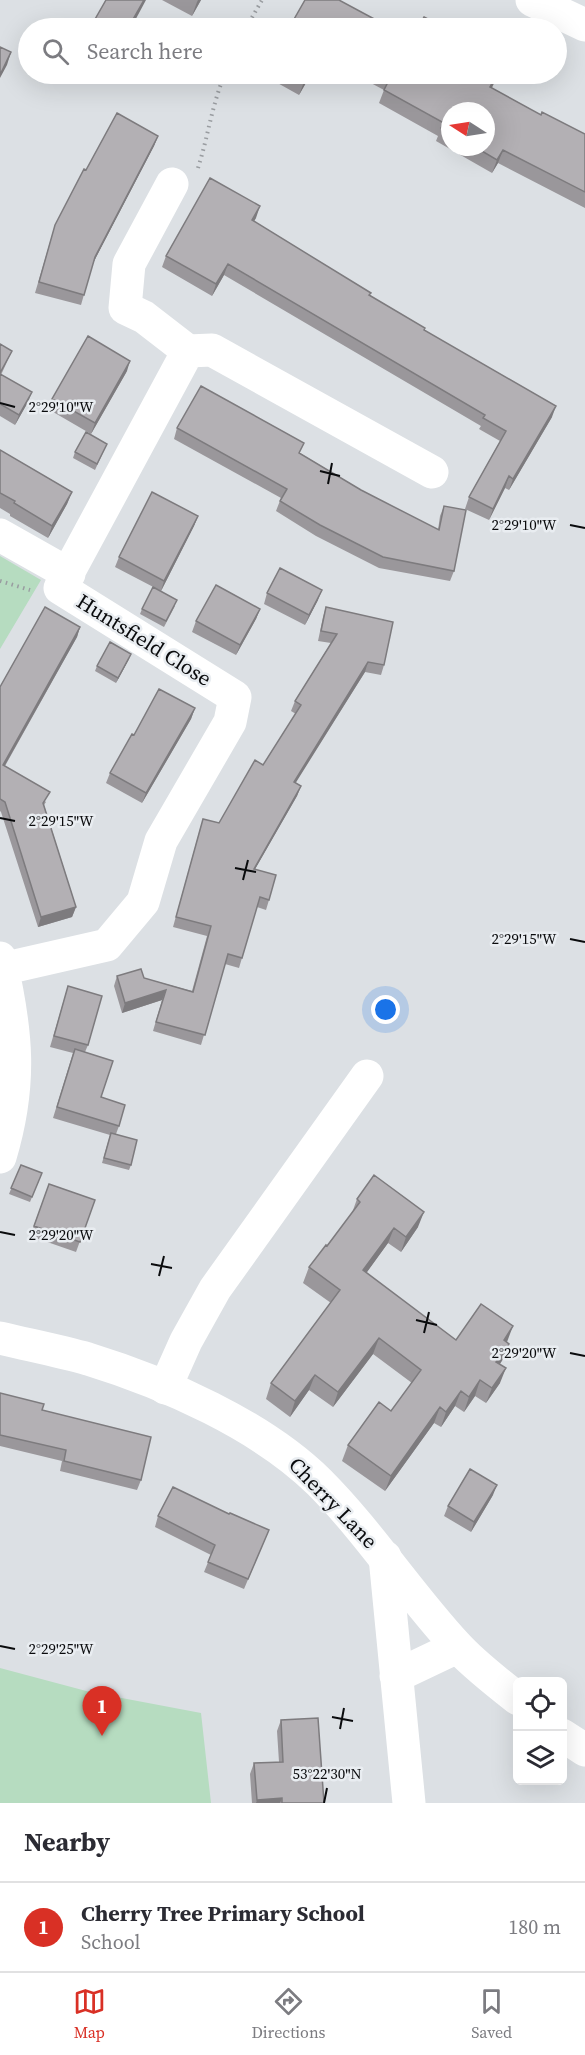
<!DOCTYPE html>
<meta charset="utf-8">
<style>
:root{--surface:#fff;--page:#f2f2f3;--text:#2b2b33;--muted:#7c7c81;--line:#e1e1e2;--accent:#d93025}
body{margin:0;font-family:"Source Serif 4",serif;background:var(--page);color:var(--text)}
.controls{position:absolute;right:18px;bottom:18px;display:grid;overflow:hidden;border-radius:9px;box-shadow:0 6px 24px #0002}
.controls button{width:54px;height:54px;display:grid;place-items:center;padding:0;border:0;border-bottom:2px solid var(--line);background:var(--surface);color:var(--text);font:30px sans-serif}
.compass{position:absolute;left:441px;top:102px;width:54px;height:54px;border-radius:50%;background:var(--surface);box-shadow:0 6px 24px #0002;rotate:282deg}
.you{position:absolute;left:386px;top:1010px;width:21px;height:21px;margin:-15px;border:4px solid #fff;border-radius:50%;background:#1a73e8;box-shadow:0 0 0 9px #1a73e833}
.badge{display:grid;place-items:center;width:39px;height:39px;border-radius:50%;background:var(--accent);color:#fff;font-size:20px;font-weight:700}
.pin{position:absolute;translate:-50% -50px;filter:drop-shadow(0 2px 3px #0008)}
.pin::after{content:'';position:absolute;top:32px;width:21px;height:18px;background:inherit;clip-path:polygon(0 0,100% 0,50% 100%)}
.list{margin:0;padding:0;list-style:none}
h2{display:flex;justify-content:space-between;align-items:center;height:78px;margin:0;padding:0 24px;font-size:26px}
h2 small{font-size:20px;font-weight:400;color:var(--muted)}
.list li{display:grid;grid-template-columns:39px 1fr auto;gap:18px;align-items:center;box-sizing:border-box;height:90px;padding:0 24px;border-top:2px solid var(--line)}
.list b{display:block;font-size:22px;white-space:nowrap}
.list p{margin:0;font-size:20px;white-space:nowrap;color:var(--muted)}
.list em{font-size:20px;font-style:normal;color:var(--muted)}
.icon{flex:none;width:33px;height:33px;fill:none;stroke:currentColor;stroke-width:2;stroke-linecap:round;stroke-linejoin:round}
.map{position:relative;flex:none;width:585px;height:1803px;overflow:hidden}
.search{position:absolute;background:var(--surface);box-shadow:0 6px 24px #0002;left:18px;right:18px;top:18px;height:66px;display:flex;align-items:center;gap:15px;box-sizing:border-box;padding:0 21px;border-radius:33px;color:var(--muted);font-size:22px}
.sheet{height:168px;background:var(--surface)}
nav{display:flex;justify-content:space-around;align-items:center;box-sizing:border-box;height:84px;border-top:2px solid var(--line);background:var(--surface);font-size:16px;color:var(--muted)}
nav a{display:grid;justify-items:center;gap:3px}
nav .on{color:var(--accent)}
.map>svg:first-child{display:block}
.green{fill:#b6dcc0}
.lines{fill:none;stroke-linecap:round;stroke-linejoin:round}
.path{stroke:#999ca0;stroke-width:4;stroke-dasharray:1.5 4.5;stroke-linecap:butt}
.minor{stroke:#fff;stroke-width:33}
.major{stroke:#fff;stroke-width:33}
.wall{fill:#9a979b;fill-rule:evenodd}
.shaded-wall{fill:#7d7b7e}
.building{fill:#b3b0b4;stroke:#7d7b7e;stroke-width:1.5}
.ticks{fill:none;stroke:#0a0b0d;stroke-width:2}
.labels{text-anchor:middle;stroke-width:5;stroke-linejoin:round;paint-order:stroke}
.street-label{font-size:21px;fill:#0a0b0d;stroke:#e9edf1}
.ticks-label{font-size:15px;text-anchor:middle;fill:#0a0b0d;stroke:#e9edf1;stroke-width:5;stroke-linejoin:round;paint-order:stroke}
</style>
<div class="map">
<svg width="585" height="1803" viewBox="0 0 585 1803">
<rect width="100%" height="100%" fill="#dce0e4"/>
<!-- green -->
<path class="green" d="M 0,556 L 41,580 L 0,649 Z
M 0,1668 L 90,1692 L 201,1713 L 211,1803 L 0,1803 Z"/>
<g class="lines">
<!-- path -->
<path class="path" d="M 246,28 L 262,0
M 198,168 C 208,137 212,104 225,74
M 0,581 L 30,590"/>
<!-- minor -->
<path class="minor" d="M 532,0 L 585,25
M 172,184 L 129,264 L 125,308 L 144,317 L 188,351
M 0,535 L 69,574
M 0,958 C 17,1032 22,1084 0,1157
M 2,969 L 107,945 L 143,902 L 161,841 L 230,722 L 235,697 L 60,588 L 188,351 L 212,350 L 432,472
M 165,1388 L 186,1341 L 215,1289 L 367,1076
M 385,1557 L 409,1803
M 396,1676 L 457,1647"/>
<!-- major -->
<path class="major" d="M 0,1338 C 29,1345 59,1351 88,1359 C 166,1383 261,1425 319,1482 C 369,1532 408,1593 456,1645 C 474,1665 497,1682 518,1699
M 562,1735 L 585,1750"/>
</g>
<!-- wall -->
<path class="wall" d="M 162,0 L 201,0 L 192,16 Z
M 266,74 L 311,74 L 299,95 L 265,76 Z
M 354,74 L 498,74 L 492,88 L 541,115 L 585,134 L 585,208 L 498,163 L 492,173 L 436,141 L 438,136 L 379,103 L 384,90 ZM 450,111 L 486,147 L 450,147 Z
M 158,136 L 154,146 L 93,263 L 81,305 L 35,293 L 55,225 L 86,170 Z
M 256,218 L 254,221 L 424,330 L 552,417 L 509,490 L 505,488 L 489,520 L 465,509 L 469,497 L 500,441 L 479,429 L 481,426 L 224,275 L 212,296 L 162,267 L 166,256 Z
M 0,344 L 12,351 L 1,375 L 28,402 L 15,425 L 0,416 Z
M 127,371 L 91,434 L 48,409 L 52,399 Z
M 177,428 L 300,453 L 361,490 L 438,530 L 440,516 L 444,506 L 454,571 L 450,581 L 379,568 L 316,536 L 276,511 L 281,498 L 174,439 Z
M 107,444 L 95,470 L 73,458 L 75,452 Z
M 0,450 L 72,492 L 67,504 L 48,538 L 10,516 L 10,514 L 0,508 Z
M 198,516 L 194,526 L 161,591 L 115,567 L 119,557 Z
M 267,593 L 318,600 L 305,625 L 264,604 Z
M 175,606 L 164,627 L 140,614 L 142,609 Z
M 326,607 L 384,665 L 381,675 L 365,672 L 295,783 L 301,786 L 297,796 L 255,869 L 269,900 L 266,910 L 257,907 L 239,968 L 225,964 L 201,1045 L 153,1031 L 162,1000 L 122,1013 L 114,986 L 117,976 L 144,978 L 192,991 L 207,936 L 173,927 L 200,829 L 203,819 L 219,823 L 263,765 L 296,714 L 291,711 L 295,701 L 331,643 L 318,641 L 323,617 Z
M 260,609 L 256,619 L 236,655 L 192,632 L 196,621 Z
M 80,627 L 77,637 L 5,766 L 46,802 L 44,805 L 76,907 L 72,917 L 38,927 L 1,812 L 0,811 L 0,687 Z
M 129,659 L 116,683 L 95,671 L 97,666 Z
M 195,708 L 191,719 L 142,803 L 106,783 L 110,773 L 134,735 Z
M 68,986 L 88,1045 L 85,1052 L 101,1097 L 119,1126 L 116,1134 L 131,1165 L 129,1170 L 102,1163 L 110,1135 L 53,1118 L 73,1053 L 50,1047 Z
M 21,1165 L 42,1173 L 30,1202 L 9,1194 Z
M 49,1184 L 95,1200 L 76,1252 L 30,1236 Z
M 357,1199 L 418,1227 L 401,1252 L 388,1243 L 366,1273 L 456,1340 L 507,1342 L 509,1344 L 503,1359 L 500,1364 L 500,1383 L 486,1403 L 475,1396 L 464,1412 L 455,1406 L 441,1427 L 434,1423 L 385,1491 L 342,1461 L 348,1445 L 391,1411 L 412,1383 L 373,1354 L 333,1407 L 309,1390 L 290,1417 L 266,1399 L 271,1383 L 331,1303 L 303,1283 L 309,1267 L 327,1246 L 352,1213 Z
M 0,1393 L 42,1410 L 141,1480 L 137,1490 L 60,1471 L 62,1461 L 0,1446 Z
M 493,1495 L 471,1532 L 444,1516 L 448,1506 Z
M 229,1514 L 269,1530 L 244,1589 L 204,1572 L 211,1555 L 155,1527 L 158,1516 Z
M 281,1720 L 324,1803 L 252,1803 L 250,1774 L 254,1763 L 279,1762 L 277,1731 Z"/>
<!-- shaded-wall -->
<path class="shaded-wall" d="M 144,0 L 146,0 L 131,28 L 128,28 Z
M 198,0 L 201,0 L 192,16 L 197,2 Z
M 11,52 L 7,65 L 0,78 L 0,75 Z
M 308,74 L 311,74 L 299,95 L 304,82 Z
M 497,74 L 494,83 L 485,100 L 490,87 Z
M 158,136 L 154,146 L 91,267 L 95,257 Z
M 503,150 L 498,163 L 492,173 L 497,160 Z
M 260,206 L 256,218 L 248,231 L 252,220 Z
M 228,264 L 224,275 L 212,296 L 216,284 Z
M 130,361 L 127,371 L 91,434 L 95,423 Z
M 32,392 L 28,402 L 15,425 L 19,415 Z
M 556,406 L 552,417 L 509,490 L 513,479 Z
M 509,476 L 505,488 L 489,520 L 493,509 Z
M 72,492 L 67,504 L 48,538 L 52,526 Z
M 198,516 L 194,526 L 161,591 L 164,581 Z
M 322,590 L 318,600 L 305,625 L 309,615 Z
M 260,609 L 256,619 L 236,655 L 240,645 Z
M 80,627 L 77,637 L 0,774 L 3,765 Z
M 131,654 L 129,659 L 116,683 L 118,678 Z
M 368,662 L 365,672 L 290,792 L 294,782 Z
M 195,708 L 191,719 L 142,803 L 146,793 Z
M 301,786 L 297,796 L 250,878 L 254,869 Z
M 76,907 L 72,917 L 38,927 L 41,917 Z
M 166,990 L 162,1000 L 122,1013 L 125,1003 Z
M 424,1212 L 418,1227 L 401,1252 L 406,1237 Z
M 394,1228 L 388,1243 L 357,1286 L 363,1270 Z
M 513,1326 L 507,1342 L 498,1356 L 504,1340 Z
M 379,1338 L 373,1354 L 333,1407 L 338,1392 Z
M 509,1344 L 503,1359 L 491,1377 L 496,1362 Z
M 506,1368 L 500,1383 L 486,1403 L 492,1388 Z
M 315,1375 L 309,1390 L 290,1417 L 295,1401 Z
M 480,1380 L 475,1396 L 464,1412 L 469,1397 Z
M 461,1391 L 455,1406 L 441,1427 L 446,1412 Z
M 440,1407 L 434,1423 L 385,1491 L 391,1476 Z
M 497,1485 L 493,1495 L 471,1532 L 474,1522 Z
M 282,1798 L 280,1803 L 256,1803 L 257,1800 Z"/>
<!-- building -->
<path class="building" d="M 106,0 L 144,0 L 128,28 L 90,28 Z
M 305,0 L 339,0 L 391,28 L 289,28 Z
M 424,17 L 445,28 L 418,28 Z
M 0,47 L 11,52 L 0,75 Z
M 289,74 L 308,74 L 304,82 Z
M 382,74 L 497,74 L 490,87 L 541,115 L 542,112 L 585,134 L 585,192 L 503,150 L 497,160 L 475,147 L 486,147 L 486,111 L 450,111 L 450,133 L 441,128 L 444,123 L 384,90 L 390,78 Z
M 117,113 L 158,136 L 95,257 L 84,295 L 39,282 L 55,225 L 84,169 L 86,170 Z
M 210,178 L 260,206 L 252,220 L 371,293 L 369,295 L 425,328 L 424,330 L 556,406 L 513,479 L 509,476 L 493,509 L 469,497 L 506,431 L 483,418 L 485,415 L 228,264 L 216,284 L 166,256 Z
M 88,336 L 130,361 L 95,423 L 52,399 Z
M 0,344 L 12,351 L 0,373 Z
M 0,374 L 32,392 L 19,415 L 0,404 Z
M 201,386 L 304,443 L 299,453 L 361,490 L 439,530 L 444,506 L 466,510 L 454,571 L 383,557 L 320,525 L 280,501 L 287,489 L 177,428 Z
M 86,432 L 107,444 L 97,464 L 75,452 Z
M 0,450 L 72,492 L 52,526 L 14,503 L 15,501 L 0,493 Z
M 152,492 L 198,516 L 164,581 L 119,557 Z
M 280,568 L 322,590 L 309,615 L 267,593 Z
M 216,585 L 260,609 L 240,645 L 196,621 Z
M 153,587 L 177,600 L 166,621 L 142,609 Z
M 45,607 L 80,627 L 3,765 L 50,792 L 43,803 L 76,907 L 41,917 L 5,802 L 0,799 L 0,687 Z
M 326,607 L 393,622 L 384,665 L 368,662 L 294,782 L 301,786 L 254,869 L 276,875 L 269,900 L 260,897 L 242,958 L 228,954 L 205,1035 L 156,1022 L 166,990 L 125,1003 L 117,976 L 141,969 L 144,978 L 193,992 L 211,926 L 176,917 L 203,819 L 219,823 L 255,760 L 263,765 L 301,705 L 295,701 L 337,634 L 321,631 Z
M 110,642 L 131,654 L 118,678 L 97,666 Z
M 159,689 L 195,708 L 146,793 L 110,773 L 132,734 L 134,735 Z
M 68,986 L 102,996 L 88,1045 L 54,1036 Z
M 75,1049 L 113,1061 L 101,1097 L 125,1105 L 119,1126 L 57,1107 Z
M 111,1133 L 137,1140 L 131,1165 L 104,1158 Z
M 21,1165 L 42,1173 L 32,1197 L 11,1188 Z
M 374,1175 L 424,1212 L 406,1237 L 394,1228 L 363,1270 L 456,1340 L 481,1304 L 513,1326 L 504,1340 L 509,1344 L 496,1362 L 506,1368 L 492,1388 L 480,1380 L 469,1397 L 461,1391 L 446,1412 L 440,1407 L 391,1476 L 348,1445 L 379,1402 L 391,1411 L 421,1370 L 379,1338 L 338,1392 L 315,1375 L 295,1401 L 271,1383 L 340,1290 L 309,1267 L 326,1245 L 327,1246 L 360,1202 L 357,1199 Z
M 49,1184 L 95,1200 L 80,1242 L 34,1226 Z
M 0,1393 L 44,1404 L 42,1410 L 151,1437 L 141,1480 L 64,1461 L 66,1450 L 0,1435 Z
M 470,1469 L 497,1485 L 474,1522 L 448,1506 Z
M 173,1487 L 229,1514 L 230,1513 L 269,1530 L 248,1579 L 208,1562 L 215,1545 L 158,1516 Z
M 318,1718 L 324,1803 L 282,1803 L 282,1798 L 257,1800 L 254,1763 L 283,1762 L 281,1720 Z"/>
<!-- ticks -->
<path class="ticks" d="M 0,403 L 15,407M 320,471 L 340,476M 328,484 L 332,463M 570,525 L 585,528M 0,818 L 15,821M 235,868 L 256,872M 243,880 L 248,860M 570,939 L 585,942M 0,1232 L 15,1235M 151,1264 L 172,1268M 159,1276 L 164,1256M 416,1320 L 437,1325M 424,1333 L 429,1312M 570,1353 L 585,1356M 0,1646 L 15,1649M 332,1717 L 353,1721M 340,1729 L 344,1708M 324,1803 L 327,1788"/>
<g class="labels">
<!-- street labels -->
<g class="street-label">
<text transform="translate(144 640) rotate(32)" y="7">Huntsfield Close</text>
<text transform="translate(333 1503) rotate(46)" y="7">Cherry Lane</text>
</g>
</g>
<g class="ticks-label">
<text x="61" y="412">2°29'10"W</text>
<text x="524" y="530">2°29'10"W</text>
<text x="61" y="826">2°29'15"W</text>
<text x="524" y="944">2°29'15"W</text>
<text x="61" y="1240">2°29'20"W</text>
<text x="524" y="1358">2°29'20"W</text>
<text x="61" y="1654">2°29'25"W</text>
<text x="327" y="1779">53°22'30"N</text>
</g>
</svg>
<div class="controls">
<button><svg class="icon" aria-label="locate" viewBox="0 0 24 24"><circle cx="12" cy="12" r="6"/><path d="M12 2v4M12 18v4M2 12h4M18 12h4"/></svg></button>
<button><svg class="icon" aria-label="layers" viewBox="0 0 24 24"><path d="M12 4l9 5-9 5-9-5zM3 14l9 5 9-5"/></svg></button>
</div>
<svg class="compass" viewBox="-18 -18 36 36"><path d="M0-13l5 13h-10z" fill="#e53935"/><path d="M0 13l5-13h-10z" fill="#7c7c81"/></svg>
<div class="you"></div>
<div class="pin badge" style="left:102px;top:1736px">1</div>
<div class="search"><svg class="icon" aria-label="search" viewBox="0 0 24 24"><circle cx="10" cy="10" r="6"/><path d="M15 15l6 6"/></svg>Search here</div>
</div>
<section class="sheet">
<h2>Nearby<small></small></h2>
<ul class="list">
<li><span class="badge">1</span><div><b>Cherry Tree Primary School</b><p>School</p></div><em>180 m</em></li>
</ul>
</section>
<nav>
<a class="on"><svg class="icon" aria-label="map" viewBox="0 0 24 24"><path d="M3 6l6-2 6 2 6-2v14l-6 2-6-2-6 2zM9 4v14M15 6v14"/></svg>Map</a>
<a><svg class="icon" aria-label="directions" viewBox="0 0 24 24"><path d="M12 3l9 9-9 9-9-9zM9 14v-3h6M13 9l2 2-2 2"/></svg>Directions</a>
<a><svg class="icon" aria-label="saved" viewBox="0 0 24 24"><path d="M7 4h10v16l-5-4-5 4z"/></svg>Saved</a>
</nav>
